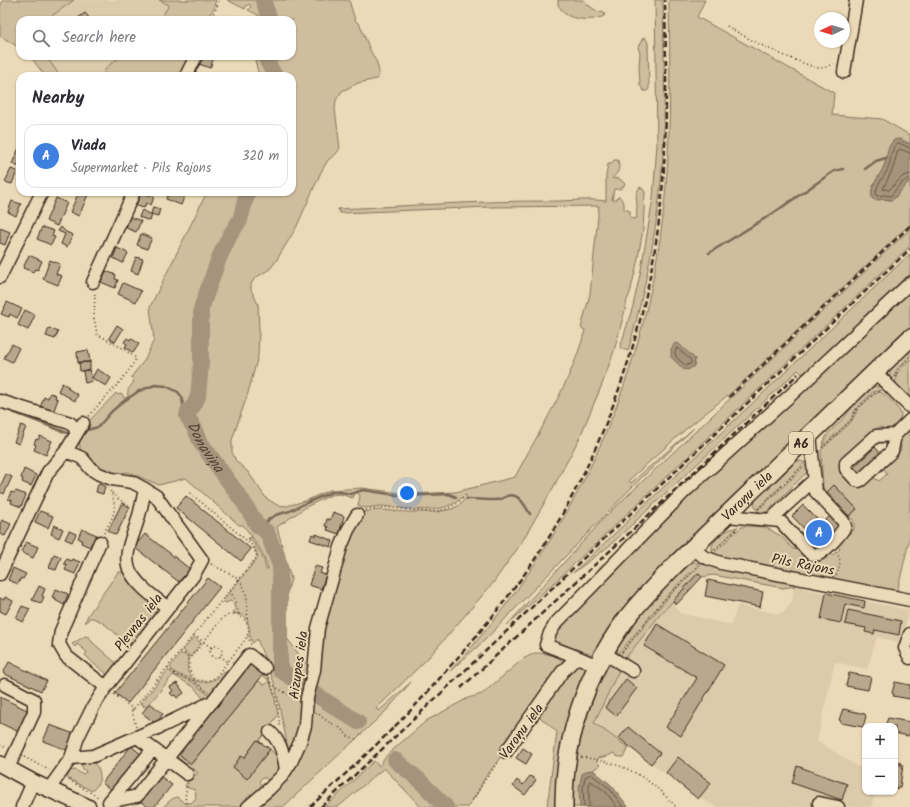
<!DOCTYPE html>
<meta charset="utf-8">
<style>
:root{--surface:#fff;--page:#f7f7f7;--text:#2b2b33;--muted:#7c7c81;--line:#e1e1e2;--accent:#0b8043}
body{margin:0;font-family:Kalam,sans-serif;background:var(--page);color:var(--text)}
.controls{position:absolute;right:12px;bottom:12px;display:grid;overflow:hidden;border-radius:8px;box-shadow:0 1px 3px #0004}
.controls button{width:36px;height:36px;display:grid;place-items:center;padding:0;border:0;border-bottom:1px solid var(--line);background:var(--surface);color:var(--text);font:20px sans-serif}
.compass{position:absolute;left:814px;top:12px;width:36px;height:36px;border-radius:50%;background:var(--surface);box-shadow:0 1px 3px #0004;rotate:266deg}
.you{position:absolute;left:407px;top:493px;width:14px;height:14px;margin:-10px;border:3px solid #fff;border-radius:50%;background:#1a73e8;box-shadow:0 0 0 6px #1a73e833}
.badge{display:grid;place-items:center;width:26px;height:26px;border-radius:50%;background:var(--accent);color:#fff;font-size:13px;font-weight:700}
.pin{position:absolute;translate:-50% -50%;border:2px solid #fff;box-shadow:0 1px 4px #0006}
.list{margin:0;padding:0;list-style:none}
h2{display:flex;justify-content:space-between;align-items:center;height:52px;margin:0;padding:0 16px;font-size:17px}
h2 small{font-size:13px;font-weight:400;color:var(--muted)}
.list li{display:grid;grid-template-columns:26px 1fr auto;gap:12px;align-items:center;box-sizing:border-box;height:64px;margin:0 8px 8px;padding:0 8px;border:1px solid var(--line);border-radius:12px}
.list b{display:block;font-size:15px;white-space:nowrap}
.list p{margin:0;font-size:13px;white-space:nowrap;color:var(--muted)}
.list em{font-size:13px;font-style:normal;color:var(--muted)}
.icon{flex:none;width:22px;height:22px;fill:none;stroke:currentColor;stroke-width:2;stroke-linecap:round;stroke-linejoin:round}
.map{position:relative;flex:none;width:910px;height:807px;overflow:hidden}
.search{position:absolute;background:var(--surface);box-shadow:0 1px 3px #0004;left:16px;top:16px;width:280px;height:44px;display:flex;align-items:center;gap:10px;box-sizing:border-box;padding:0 14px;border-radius:12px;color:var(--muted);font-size:15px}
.panel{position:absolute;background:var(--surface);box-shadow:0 1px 3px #0004;left:16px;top:72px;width:280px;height:124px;border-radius:12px}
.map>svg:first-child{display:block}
.built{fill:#ddcaaa}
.green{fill:#d0bd9e;stroke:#86745e}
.water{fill:#a6937b;stroke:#7b6956}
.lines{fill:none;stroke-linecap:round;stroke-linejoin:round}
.shore{stroke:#665443;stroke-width:1}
.stream{stroke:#7b6956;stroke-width:2.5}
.river{stroke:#a6937b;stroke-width:16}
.building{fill:#bba88c;stroke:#3b2a1e}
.minor-casing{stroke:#3b2a1e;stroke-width:15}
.major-casing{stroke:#3b2a1e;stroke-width:18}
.highway-casing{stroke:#3b2a1e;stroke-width:20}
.path{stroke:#3b2a1e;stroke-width:1.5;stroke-dasharray:1 3;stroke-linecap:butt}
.minor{stroke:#ecd9b7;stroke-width:12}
.major{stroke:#ecd9b7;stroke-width:15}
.highway{stroke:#ecd9b7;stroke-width:17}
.rail{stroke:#3b2a1e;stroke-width:2.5;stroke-dasharray:6 3;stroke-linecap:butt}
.labels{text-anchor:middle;stroke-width:4;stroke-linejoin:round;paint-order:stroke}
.shield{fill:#ecd9b7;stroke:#705e4c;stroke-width:1}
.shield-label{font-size:13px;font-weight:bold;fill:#3b2a1e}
.street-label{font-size:14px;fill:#3b2a1e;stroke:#ecd9b7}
.water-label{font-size:15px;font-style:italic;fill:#564435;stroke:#ecd9b7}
</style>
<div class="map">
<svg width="910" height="807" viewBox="0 0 910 807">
<rect width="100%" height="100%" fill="#ecd9b7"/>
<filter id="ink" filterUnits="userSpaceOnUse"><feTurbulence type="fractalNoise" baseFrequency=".025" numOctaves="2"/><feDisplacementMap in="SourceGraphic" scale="8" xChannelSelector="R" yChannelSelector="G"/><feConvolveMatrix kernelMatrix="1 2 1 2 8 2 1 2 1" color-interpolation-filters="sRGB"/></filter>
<g filter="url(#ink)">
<!-- built -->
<path class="built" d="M 74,0 L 158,0 L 169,5 L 160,20 L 46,20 Z
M 46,56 L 121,56 L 107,67 L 102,76 L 60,76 Z
M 794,584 L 806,589 L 909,610 L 902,643 L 877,637 L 867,669 L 835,662 L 817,741 L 865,771 L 865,792 L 875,792 L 871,807 L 718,807 L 705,801 L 594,723 L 625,659 L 659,616 L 672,602 L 680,613 L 731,625 L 738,605 L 778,614 L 786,610 L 792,601 Z"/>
<!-- green -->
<path class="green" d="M 3,0 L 74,0 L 46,20 L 20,20 L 20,48 L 0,36 L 0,7 Z
M 159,0 L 216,0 L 214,6 L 215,8 L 212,11 L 206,20 L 160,20 L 169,5 Z
M 227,0 L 349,0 L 355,20 L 360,25 L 370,50 L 377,63 L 379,72 L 377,79 L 358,83 L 342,91 L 336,100 L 335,109 L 340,148 L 336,154 L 328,160 L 321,172 L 296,228 L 276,261 L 270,269 L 255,278 L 251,284 L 251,290 L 258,304 L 259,330 L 258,356 L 248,393 L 232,440 L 232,452 L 236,461 L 248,472 L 266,498 L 277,505 L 287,506 L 305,501 L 330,490 L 362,488 L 408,494 L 456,492 L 515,477 C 539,431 572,381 585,330 L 581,328 L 590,294 L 599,206 L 491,207 L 340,213 L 338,209 C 407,206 476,201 545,201 C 566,202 585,198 606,201 L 606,176 L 608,164 L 611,164 L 614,160 L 618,160 C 620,168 619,172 613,177 L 613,179 L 617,178 L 621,180 L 625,184 C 622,189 619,190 614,189 L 612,200 L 615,200 L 619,196 L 624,203 L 624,209 L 630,211 L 630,217 L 633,219 L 637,218 C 636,213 637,209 637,204 C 636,196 635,194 640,187 L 643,189 L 645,192 L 643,230 L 637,263 L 630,293 L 627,300 L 625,310 L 614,351 L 603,382 L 579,439 L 553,488 L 520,545 L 493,583 L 429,657 L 376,709 L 379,711 L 411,682 L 387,710 L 283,807 L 254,807 L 281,783 L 294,762 L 305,736 L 310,696 L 315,678 L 318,639 L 322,621 L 339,559 L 346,549 L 347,536 L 352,524 L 362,513 L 369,511 L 382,510 L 407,512 L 436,512 L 452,509 L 458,506 L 466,498 L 466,495 L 463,496 C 445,517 406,508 382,506 C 373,506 366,510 358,506 L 360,496 L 358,493 L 355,493 L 353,498 L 340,494 L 331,495 L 306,507 L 277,527 L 291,579 L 283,609 L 284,634 L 311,671 L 311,674 C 310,682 307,689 306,697 C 304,708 307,720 300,729 C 303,737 296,752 290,758 L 275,685 L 257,639 L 253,643 C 245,632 256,615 233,613 L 235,608 L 233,603 L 231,601 L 225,603 L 223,601 L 258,557 L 254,546 L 255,544 L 248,539 L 250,537 C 257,547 264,556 266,569 L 268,569 C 265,553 253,538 243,525 L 239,525 L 186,478 L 159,485 L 128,472 L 113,474 L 97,468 L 80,449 L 79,435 L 89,421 L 116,393 L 118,395 L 122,394 L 124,398 L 128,397 C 127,388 129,389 133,383 L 134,379 L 131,377 L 144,361 L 154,340 L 150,307 L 206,194 L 208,192 L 292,192 L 292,76 L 259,76 L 254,56 L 292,56 L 292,20 L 261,20 L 258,15 L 248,10 L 251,7 L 249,4 L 246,6 L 245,9 Z
M 558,0 L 584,0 L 588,5 L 598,12 L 603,11 L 605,13 L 604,16 C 595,21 573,21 564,13 C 562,11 560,7 558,5 Z
M 655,0 L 663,0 C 664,57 666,113 662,170 C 657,231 645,292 628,351 L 620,348 L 633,306 L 641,270 L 653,198 L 657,144 Z
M 669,0 L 705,0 L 697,17 L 834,93 L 832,115 L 882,119 L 910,135 L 910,144 L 901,139 L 894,140 C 888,148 888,155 885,164 C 882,173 874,181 872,190 C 871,194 872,196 873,199 L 878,200 L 884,199 L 890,200 L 894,199 L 904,187 L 910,181 L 910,224 L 733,391 L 686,429 L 629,480 L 631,483 L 694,428 L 634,485 L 485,640 L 450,671 C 575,537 651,371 666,186 C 671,124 670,62 669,0 Z
M 645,37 L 648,43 L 649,89 L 647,91 L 644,91 L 640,85 L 639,67 L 640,53 L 638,47 L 643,38 Z
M 30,56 L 46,56 L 60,76 L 45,76 Z
M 121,56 L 193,56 L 184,76 L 102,76 L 107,67 Z
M 910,229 L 910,246 L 556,581 L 507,625 L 609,513 Z
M 910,254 L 910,276 L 908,276 L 905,281 L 812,373 L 806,371 L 802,374 L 798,370 L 608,547 L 573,573 Z
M 910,288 L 910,329 L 780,452 L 670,558 L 595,656 L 590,657 L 554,642 L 553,640 L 555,633 L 619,567 L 642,545 L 657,526 L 665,521 L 675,508 Z
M 910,348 L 910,356 L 896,371 L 892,382 C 883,368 901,357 910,348 Z
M 910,359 L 910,397 L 907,396 L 895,384 L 897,373 Z
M 874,386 L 881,387 L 886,389 L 873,392 L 856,409 L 850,421 L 822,447 C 828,427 836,429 846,415 C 853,405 861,397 869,388 Z
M 880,392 C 885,393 902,410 901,416 C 901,421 892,427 888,431 L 881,427 L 877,428 L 842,462 L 842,469 L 871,478 L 874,478 L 879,481 L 887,474 L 884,469 L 884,466 L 901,450 C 900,435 899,438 910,427 L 910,537 L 897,592 L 715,556 L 713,554 L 741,527 L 749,526 L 765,527 L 781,536 L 793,549 L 797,549 C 809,561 815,566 830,553 L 833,555 L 840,549 L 837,546 L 854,529 L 854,521 L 849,516 L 857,509 L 834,485 L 827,492 L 823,488 L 821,450 L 851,422 L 858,409 L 872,395 Z
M 796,461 L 801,461 L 805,463 L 756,510 C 751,500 760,495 766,489 L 768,490 L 771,487 L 770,485 Z
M 806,465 L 807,469 L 806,473 L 768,511 L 763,513 L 757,511 Z
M 738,527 L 712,552 L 712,545 C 719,536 726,529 738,527 Z
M 693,562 L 699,563 L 669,594 L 618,654 L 617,645 L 646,604 L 686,566 Z
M 702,563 L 792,582 L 795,586 L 783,588 L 713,575 L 702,577 L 698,574 L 659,616 L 625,659 L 620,655 L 670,595 Z
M 118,572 L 124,572 L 135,588 L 162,609 L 120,661 L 119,658 C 125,656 130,651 130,643 L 126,643 C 118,636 99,616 89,618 L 87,622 L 85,622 L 88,615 Z
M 85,636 L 89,637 L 92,642 L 116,663 L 117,665 L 106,678 L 106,673 L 94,664 L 85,655 L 87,652 L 77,644 L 75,647 L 72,644 Z
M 194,637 L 201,643 L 190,657 L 183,650 Z
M 181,653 L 183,655 L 184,654 L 189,658 C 180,682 209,691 224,671 L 228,674 L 211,695 C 205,690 200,685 194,681 C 186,675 174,676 170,667 Z
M 535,653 C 544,653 559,655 564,663 L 497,762 L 484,779 L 478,792 L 468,807 L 452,807 L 438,791 L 416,775 L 407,762 L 403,759 L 397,757 L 392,761 L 394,769 L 401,774 L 405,778 L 413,779 L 419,782 L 430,794 L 436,796 L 444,807 L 421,807 L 384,768 L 338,807 L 325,807 L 374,761 L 379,766 L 388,754 L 426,721 L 468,698 L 482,694 L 523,659 Z
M 246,663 L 252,663 L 268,676 L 274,694 L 278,715 L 259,741 L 257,740 L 244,758 L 241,756 L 233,767 L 247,778 L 270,749 L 279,759 L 281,769 L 271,782 L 265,778 L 262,778 L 259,781 L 264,789 L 244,807 L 163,807 L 172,799 L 177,797 L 181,800 L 184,803 L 191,803 L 196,798 L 195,790 L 185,787 C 187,779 193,778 198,773 L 173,754 L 178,753 L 191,764 L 258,681 L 265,685 L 269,681 L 250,664 L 245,670 Z
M 576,664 L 588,666 L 558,807 L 547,807 L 557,732 L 540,717 L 534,725 L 531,722 Z
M 612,664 L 622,664 L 594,723 L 629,748 L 623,757 L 620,757 L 616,756 L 614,753 L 608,756 L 598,758 L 597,762 L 600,765 L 593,770 L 612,786 L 628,807 L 572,807 C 573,765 582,725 598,687 C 601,679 604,667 612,664 Z
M 168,670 L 175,675 L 191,681 L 210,696 L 205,701 L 194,687 L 173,675 L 150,703 L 149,703 L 146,707 L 141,703 Z
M 92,761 C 102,770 103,781 92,791 L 67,778 L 70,771 L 75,770 L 82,774 L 85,773 L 86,771 L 83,769 L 81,765 Z"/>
<!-- water -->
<path class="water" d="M 897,139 L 910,144 L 910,181 L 904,187 L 892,200 L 884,199 L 875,200 L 872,198 C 869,186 880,176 884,166 C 888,157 886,143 897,139 Z
M 675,343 L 679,344 L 695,359 L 694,366 L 688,370 L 683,369 L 671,357 L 671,349 Z
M 593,770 L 612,786 L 628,807 L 580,807 L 579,787 L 582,774 L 586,771 Z"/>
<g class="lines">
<!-- shore -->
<path class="shore" d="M 910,148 L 899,143 L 896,144 C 891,151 891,158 889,166 C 886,176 875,184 876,195 L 877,196 L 884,195 L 891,196 C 896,189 902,180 910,179
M 910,153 L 900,149 L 898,150 L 893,168 L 883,189 L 889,190 L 903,176 L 910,174
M 677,348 L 691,360 L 691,363 L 686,366 L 676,357 L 675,353 Z
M 584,807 L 583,787 L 585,777 L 591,774 L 609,788 L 623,807
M 589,807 L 589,782 L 591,781 L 606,792 L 617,807"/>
<!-- stream -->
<path class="stream" d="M 865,169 L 876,161 L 886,158
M 709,253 L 775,212 L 834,171 L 843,169
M 0,407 L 70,434
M 87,430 L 98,427 L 112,411 L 124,401 L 139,391 L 155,385 L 166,386 L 178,392 L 182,397 L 183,405 L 188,411
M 467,499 C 476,499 486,500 495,500 C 500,500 503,498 507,496 C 519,492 525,506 530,514
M 262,529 L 269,519 L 276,515 L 290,511 L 306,503 L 332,492 L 341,492 L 351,494 L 363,490 L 403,496 L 449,494 L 456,497"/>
<!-- river -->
<g class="river">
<path d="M 263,0 L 270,20"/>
<path d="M 266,56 L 267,61 L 275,76"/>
<path id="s1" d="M 249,192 L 245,201 L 240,220 L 230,235 L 219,258 L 201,309 L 201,364 L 198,397 L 192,408 L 188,411 L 187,416 L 195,429 L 201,443 L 244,503 L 257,525 L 267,532 L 280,566 L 280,670 L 303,685"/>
<path d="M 315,694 L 358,722"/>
<path d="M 395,760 L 418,779 L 446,807"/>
</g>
</g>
<!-- building -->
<path class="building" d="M 85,13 L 91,20 L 80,20 L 78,18 Z
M 202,56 L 214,57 L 210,68 L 199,64 Z
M 19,148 L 20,148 L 20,167 L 12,164 Z
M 11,169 L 17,171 L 12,184 L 5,182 Z
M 79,192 L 89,192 L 79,216 L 70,212 Z
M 141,192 L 154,197 L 151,205 L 146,203 L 144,208 L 136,206 Z
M 169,192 L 177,192 L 185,195 L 181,205 L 166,199 Z
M 56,198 L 67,203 L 57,226 L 46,221 Z
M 12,201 L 21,204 L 16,216 L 8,212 Z
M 153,207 L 160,209 L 158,216 L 151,214 Z
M 142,210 L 152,215 L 150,221 L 139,217 Z
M 130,217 L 141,221 L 136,232 L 126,228 Z
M 42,227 L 54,231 L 52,236 L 55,237 L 51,245 L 37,239 Z
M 61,227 L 66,232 L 73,235 L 67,247 L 61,244 L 65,234 L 58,231 Z
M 0,228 L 10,232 L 5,245 L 0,243 Z
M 141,234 L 152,238 L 147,249 L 137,245 Z
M 117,248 L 128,253 L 123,263 L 113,258 Z
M 29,255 L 42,261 L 38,270 L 35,269 L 33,272 L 23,268 Z
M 136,257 L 143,259 L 138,274 L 131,271 Z
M 50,260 L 60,264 L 56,274 L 62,276 L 58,285 L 43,279 Z
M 106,271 L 116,275 L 115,279 L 118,280 L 115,288 L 101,282 Z
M 123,283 L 141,291 L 136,302 L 118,294 Z
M 7,302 L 22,309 L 17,318 L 10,314 L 9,317 L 1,314 Z
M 25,310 L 35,315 L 28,330 L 18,325 Z
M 117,325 L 123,329 L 115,342 L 109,338 Z
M 49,328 L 58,332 L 55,339 L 46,336 Z
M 127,338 L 130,340 L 131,338 L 139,344 L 133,353 L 125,347 L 127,344 L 124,342 Z
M 12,344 L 19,348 L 12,362 L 4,358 Z
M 88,350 L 90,362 L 78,363 L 77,352 Z
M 79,362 L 90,362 L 90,370 L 80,371 Z
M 89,369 L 92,381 L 85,383 L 83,371 Z
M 97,369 L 111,378 L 106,386 L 92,378 Z
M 62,383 L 69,387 L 67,388 L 78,395 L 75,401 L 58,391 Z
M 50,393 L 56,395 L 55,398 L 58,399 L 53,413 L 40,408 L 44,397 L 48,398 Z
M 21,425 L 26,427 L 19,444 L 14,442 Z
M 40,436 L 52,441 L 46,455 L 34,450 L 36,445 L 34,444 L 36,439 L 38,440 Z
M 875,447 L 880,453 L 858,474 L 853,468 Z
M 24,469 L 36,475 L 31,486 L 22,482 L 23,479 L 21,478 Z
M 6,474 L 12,477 L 4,494 L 0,492 L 0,487 Z
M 98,484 L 105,486 L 103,494 L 96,492 Z
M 834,485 L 857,509 L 849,516 L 827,492 Z
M 16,491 L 26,495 L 21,507 L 11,503 L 12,500 L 8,499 L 11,492 L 14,493 Z
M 186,496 L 251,549 L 241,561 L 176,508 Z
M 122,503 L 130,507 L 116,535 L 108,531 Z
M 803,505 L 822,524 L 810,535 L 792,516 Z
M 40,511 L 53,516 L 48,528 L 35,522 Z
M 333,512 L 344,516 L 339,534 L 327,530 L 328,527 L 325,526 L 327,519 L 330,520 Z
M 830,516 L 840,526 L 816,549 L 807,539 Z
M 2,520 L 11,524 L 5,536 L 0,534 L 0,524 Z
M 54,525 L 63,529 L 59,538 L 51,534 Z
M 82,529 L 97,535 L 94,543 L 92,542 L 90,547 L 81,543 L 82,540 L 78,538 Z
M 69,531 L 76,534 L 72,542 L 65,539 Z
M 145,534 L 190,569 L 179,582 L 134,547 Z
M 312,534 L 316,536 L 316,534 L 333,541 L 331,547 L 310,540 Z
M 26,542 L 38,547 L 33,558 L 21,552 Z
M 54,554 L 61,557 L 56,570 L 49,568 Z
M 66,559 L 71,561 L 72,559 L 80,562 L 75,574 L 65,570 L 67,565 L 64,564 Z
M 315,566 L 322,568 L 320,573 L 326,575 L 321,589 L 309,585 Z
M 13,568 L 26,574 L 23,579 L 21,578 L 18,584 L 8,580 Z
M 698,573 L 702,577 L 676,605 L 673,601 Z
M 208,578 L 220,587 L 128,703 L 115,693 Z
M 708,580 L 763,592 L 760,607 L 705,596 Z
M 39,586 L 45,589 L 42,596 L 44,597 L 41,603 L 32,600 Z
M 56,589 L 68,594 L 64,605 L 55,600 L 56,598 L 52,597 Z
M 826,593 L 865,601 L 864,608 L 845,604 L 841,623 L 821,619 Z
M 5,597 L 13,601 L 6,614 L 0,611 L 0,598 L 4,600 Z
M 22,606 L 30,609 L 23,622 L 16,618 Z
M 848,610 L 901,621 L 899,635 L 875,630 L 874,634 L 865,632 L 866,628 L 845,624 Z
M 657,624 L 724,665 L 681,736 L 666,727 L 697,678 L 644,646 Z
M 9,662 L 47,681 L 41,691 L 3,673 Z
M 250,664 L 263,675 L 191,764 L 178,753 Z
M 849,673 L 871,677 L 868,690 L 846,686 Z
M 626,679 L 637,688 L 616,716 L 605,707 Z
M 895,682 L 910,685 L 910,699 L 893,696 L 894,694 L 892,693 Z
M 177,683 L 184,693 L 177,698 L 175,695 L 173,696 L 170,693 L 173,691 L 170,687 Z
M 0,697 L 31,712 L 21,733 L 0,723 Z
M 150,703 L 163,714 L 156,724 L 142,713 Z
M 843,709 L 865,714 L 865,715 L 866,716 L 863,727 L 841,723 L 841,721 L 839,720 Z
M 888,718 L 910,722 L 910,732 L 908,736 L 895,733 L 895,726 L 885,726 Z
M 50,725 L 74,734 L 67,750 L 43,741 Z
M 628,727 L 660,753 L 651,764 L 619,738 Z
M 257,740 L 270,749 L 247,779 L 233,767 L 241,756 L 244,758 Z
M 131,746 L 142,755 L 114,792 L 102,783 Z
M 523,748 L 532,754 L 526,764 L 516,758 Z
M 678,757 L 711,783 L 698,799 L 666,773 Z
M 895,762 L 901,763 L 900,765 L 903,765 L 900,787 L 897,787 L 897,789 L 895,788 Z
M 797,766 L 847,784 L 842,800 L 792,783 Z
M 160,776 L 172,785 L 154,807 L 148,807 L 141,802 L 150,790 L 147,788 Z
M 530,776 L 536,780 L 525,795 L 513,786 L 517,780 L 523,785 Z"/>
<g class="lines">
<!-- minor casing -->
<g class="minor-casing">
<path id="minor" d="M 844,72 L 856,0
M 186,76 L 196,56
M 0,277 L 42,192
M 93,282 L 134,192
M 875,372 L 910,407
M 0,401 L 70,423 L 75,428 L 76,433
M 895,435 L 876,436 L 846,463 L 846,469 L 856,480 L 859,481 L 861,480 L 892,451 L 895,435 L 910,420
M 66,451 L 82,458 L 91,469 L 99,474 L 112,479 L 132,482 L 145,489 C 143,499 141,509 138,519 C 134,534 123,554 129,569 C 137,586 154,597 168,608
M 727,516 L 780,521 L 810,553 C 813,555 815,555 819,554 C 825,551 843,532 845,526 L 843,521 L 816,492 L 810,435
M 770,520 L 815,479
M 100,542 L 61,631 L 59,644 L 66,656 L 106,687
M 693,548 L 704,557 L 721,563 L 910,600
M 0,574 L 48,472 L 66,451 L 83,423
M 910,634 L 905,648 L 910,658
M 604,653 L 633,671
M 577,657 L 546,645 L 550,633 L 556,623 L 684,492 L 794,392 L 910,283
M 5,685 L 34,700 L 34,712 L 8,768
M 270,732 C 281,742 284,756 286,770
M 137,737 L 187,774
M 153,749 L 109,802 L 137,796 L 210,704
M 506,752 L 562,672 L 577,657 L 598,666
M 71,758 L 93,756 L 162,726 L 212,702 L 249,655 L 265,668
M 49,789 L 71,758 L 78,737 L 93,707 L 106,687 L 193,576 L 202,560 L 156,496 L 145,489
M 819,803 L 838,807
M 22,807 L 33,782
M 248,807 L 269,789 L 282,776 L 291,762 L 300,742 L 305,726 L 307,698 L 314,670 L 318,628 L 341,547 L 348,530 L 357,515"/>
</g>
<!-- major casing -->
<g class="major-casing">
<path id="major" d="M 0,764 L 33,782 L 88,807"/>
</g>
<!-- highway casing -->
<g class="highway-casing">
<g id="highway">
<path id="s2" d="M 564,807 C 563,742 586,674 624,622 C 639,601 658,583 675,565 L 910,338"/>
</g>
</g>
<!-- path -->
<path class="path" d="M 209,20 L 216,9 L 219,0
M 727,26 C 756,44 785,57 817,68 C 825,68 829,67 835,61
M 895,377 L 898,369 L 910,357
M 89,416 C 105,396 125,381 136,358 L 124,349 L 97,334 L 94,318 L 95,291
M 822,448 L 851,420 L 856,410 L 875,393 L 880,391
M 112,493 L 118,499 L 131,507
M 758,509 L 803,466
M 366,510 C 397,500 438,527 465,496
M 104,533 C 114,514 119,510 109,488
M 715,550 L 738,528
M 836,552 C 842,560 840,567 836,576
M 211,564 C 219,569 231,573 238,579 C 249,589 248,609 247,622
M 230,591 L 234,598 L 239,615
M 234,614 L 239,615 L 246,621 L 249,630 L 246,639 L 215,678 L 207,681 L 198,680 L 194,678 L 189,670 L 189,660 L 221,620 L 225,616 Z
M 194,635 L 212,648
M 248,636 L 251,645
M210 652a6 6 0 1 1 12 0a6 6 0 1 1-12 0Z
M 181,651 L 191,658
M 622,652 L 661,603 L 699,565
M 220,656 L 228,662
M 168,668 L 176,675 L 192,680 L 207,692
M 269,678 L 277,700 L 280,726
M 271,683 C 279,691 289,693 296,700
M 114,694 L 134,710
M 140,703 L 146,708
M 316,712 L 327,721 L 339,727 L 348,736 L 356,739
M 136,727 L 132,711 L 257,557 L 253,546 L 189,492
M 0,745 L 7,748
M 24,757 L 49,770
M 581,757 C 624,763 647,775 676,807
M 69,780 L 100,798
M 187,807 L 185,797 L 188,783
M 468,807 L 485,780 L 499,761"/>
<!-- minor -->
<use href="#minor" class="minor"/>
<!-- major -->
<use href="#major" class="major"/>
<!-- highway -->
<use href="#highway" class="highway"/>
<!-- rail -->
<path class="rail" d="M 729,397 L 910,226
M 461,688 L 638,525 L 798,374
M 310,807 C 343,776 376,746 407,714 C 423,698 438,680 453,663 C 489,622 523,580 551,534 C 611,433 649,320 661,203 C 668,136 666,68 665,0
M 321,807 L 910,249"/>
</g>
</g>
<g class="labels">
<!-- shield labels -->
<rect class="shield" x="789" y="432" width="24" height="22" rx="3"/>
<g class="shield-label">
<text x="801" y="448">A6</text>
</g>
<!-- street labels -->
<g class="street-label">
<text dy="5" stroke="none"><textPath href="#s2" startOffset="374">Varoņu iela</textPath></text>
<text transform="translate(803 564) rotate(11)" y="5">Pils Rajons</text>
<text transform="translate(138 622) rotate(-52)" y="5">Pļevnas iela</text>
<text transform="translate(298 665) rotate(-82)" y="5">Aizupes iela</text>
<text transform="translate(521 731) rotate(-54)" y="5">Varoņu iela</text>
</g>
<!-- water labels -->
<g class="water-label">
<text dy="5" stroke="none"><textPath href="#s1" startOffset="274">Donaviņa</textPath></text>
</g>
</g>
</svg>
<div class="controls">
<button>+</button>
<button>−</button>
</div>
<svg class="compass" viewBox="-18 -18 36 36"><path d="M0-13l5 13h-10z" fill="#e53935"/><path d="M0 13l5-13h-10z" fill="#7c7c81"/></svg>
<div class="you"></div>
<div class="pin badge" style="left:819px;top:533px;background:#3f7fe0">A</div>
<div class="search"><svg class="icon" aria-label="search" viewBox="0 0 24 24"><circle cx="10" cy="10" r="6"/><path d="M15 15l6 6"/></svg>Search here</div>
<section class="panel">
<h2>Nearby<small></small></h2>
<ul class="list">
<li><span class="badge" style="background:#3f7fe0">A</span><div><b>Viada</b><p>Supermarket · Pils Rajons</p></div><em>320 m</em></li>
</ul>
</section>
</div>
